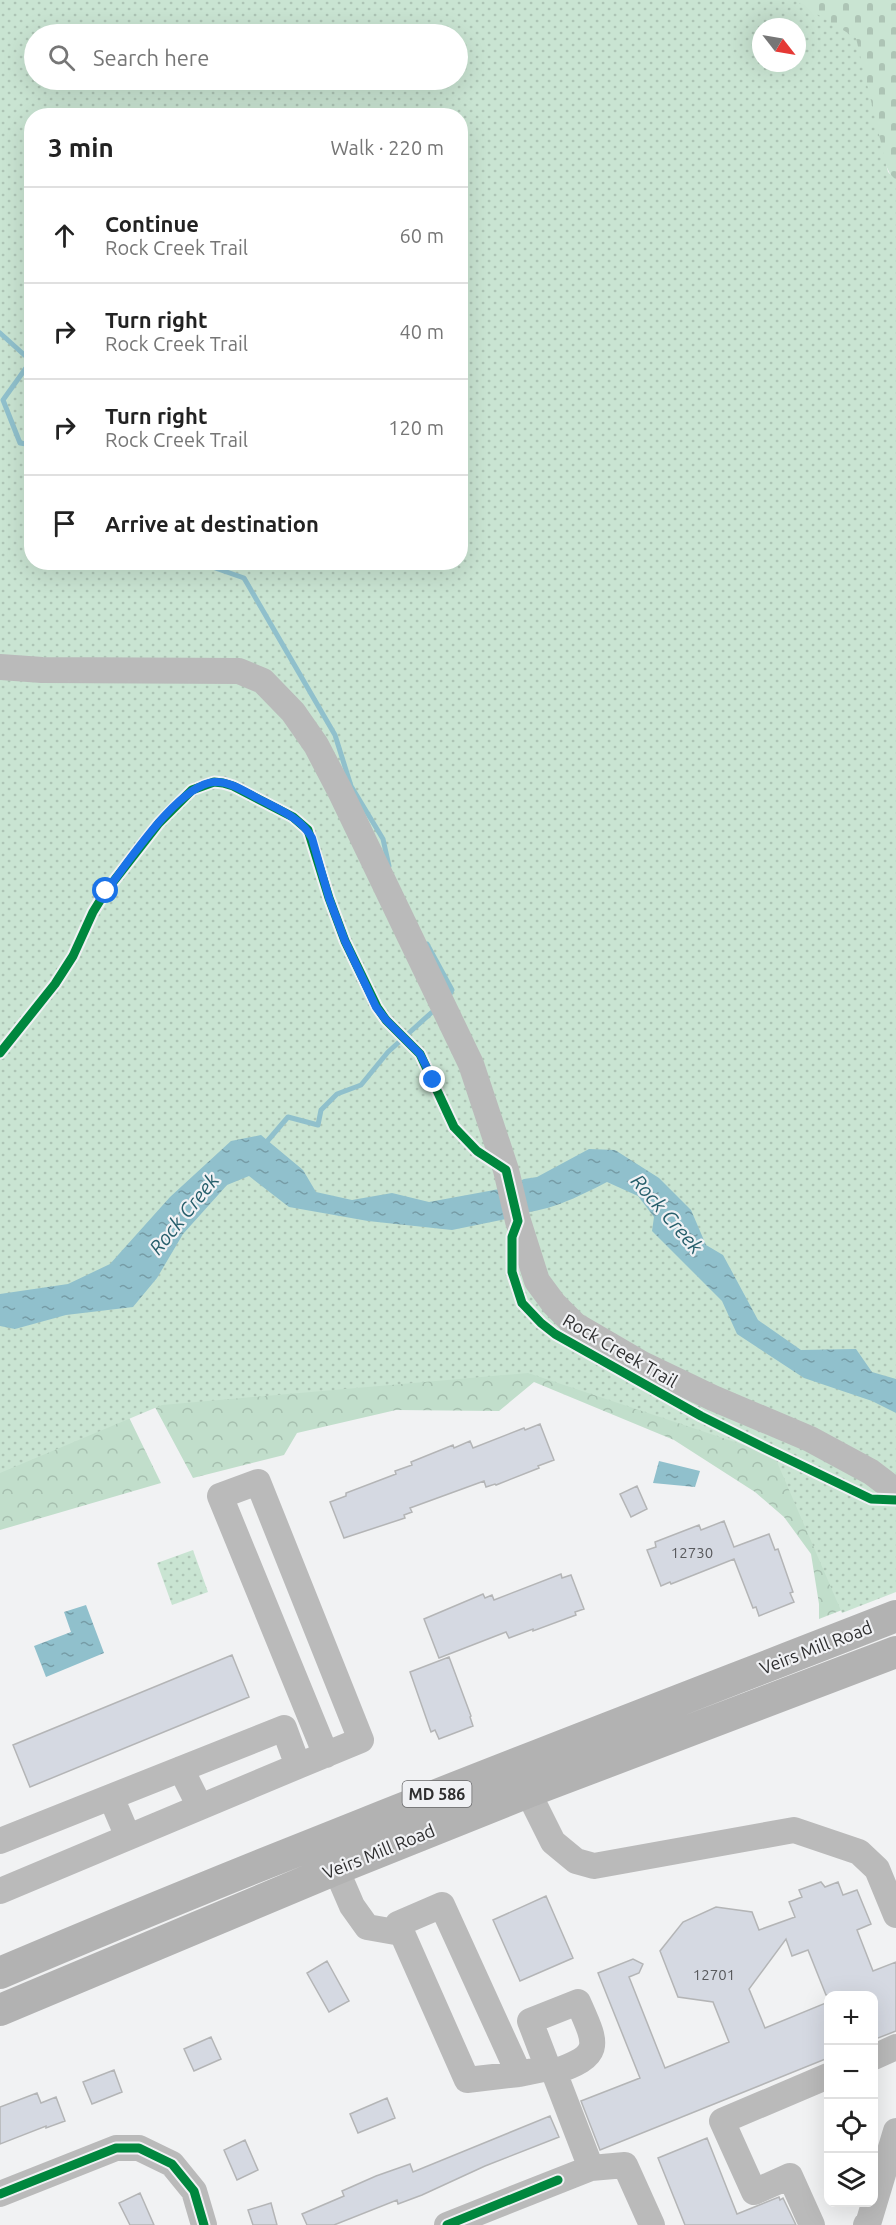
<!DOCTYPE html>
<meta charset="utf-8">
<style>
:root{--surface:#fff;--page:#f2f2f2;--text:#222;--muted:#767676;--line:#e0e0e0}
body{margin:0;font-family:Ubuntu,sans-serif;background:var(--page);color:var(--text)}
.controls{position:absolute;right:18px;bottom:18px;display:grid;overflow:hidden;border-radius:12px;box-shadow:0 6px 24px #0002}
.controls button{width:54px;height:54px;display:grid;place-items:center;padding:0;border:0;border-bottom:2px solid var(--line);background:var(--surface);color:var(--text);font:30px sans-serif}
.compass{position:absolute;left:752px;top:18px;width:54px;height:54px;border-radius:50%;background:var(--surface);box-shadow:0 6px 24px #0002;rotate:121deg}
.stop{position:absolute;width:18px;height:18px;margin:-14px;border:4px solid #1a73e8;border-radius:50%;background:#fff}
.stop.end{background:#1a73e8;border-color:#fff;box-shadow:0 2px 6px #0008}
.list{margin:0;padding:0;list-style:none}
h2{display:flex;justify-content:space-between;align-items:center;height:78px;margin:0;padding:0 24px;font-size:26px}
h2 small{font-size:20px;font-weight:400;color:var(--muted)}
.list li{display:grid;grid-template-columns:39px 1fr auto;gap:18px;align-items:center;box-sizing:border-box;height:96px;padding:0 24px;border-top:2px solid var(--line)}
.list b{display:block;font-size:22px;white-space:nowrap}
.list p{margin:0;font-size:20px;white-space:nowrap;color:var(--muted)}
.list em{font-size:20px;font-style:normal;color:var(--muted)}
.icon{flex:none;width:33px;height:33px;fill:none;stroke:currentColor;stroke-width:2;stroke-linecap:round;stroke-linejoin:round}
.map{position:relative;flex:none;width:896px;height:2225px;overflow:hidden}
.search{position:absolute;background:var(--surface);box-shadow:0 6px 24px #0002;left:24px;top:24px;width:444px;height:66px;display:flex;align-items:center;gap:15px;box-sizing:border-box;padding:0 21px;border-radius:33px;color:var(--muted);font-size:22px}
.panel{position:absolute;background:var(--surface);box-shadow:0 6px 24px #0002;left:24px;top:108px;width:444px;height:462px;border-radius:24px}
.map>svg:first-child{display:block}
.forest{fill:url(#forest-crowns)}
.cemetery{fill:url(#cemetery-stones)}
.park{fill:url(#park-dots);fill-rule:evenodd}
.water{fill:url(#water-ripples)}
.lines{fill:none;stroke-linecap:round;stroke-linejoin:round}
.stream{stroke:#90c0cc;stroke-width:5}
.building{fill:#d5d9e2;stroke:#b4b5b6;stroke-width:1.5}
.minor{stroke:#bababa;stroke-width:26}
.major{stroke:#b2b2b2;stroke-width:32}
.cycleway-casing{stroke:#f0f1f4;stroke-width:13}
.cycleway{stroke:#00873e;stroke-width:9}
.route{stroke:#1a73e8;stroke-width:8}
.labels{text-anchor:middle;stroke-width:4.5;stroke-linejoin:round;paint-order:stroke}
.number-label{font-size:15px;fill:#58595c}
.shield{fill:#f0f1f4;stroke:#68686a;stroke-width:1.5}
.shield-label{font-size:16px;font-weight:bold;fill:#2e2e2f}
.street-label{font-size:18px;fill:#2e2e2f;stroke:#f0f1f4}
.water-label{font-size:20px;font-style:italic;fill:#265e6b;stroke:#f0f1f4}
</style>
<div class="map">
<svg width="896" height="2225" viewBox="0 0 896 2225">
<defs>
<pattern id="forest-crowns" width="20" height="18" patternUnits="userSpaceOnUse" patternTransform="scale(1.5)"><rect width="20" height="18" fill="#c1decb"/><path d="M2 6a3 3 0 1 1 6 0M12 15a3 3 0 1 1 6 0" fill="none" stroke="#a6bfaf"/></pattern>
<pattern id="cemetery-stones" width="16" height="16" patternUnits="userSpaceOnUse" patternTransform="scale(1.5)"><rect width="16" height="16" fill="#c9e4d2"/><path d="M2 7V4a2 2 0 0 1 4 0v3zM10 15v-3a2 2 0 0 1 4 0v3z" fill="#adc4b5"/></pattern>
<pattern id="park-dots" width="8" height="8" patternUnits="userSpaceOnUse" patternTransform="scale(1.5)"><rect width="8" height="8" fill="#c9e4d2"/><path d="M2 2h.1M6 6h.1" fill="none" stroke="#adc4b5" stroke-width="1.8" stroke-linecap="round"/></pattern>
<pattern id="water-ripples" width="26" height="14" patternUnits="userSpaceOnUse" patternTransform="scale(1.5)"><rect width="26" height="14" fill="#90c0cc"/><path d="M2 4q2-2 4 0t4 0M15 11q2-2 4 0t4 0" fill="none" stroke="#769ca6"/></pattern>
</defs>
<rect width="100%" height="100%" fill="#f1f2f3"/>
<!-- forest -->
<path class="forest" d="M 641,1293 L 896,1589 L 819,1619 L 819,1604 L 811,1554 L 784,1517 L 755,1492 L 674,1440 L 534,1382 L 499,1411 L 396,1410 L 297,1433 L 284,1455 L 193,1478 L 148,1394 Z
M 119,1397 L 161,1483 L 0,1530 L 0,1425 Z"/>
<!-- cemetery -->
<path class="cemetery" d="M 769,0 L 896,0 L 896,186 L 859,110 L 797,27 Z"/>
<!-- park -->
<path class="park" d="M 0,0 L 794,0 L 856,38 L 888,172 L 896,180 L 896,1592 L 842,1613 L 774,1455 L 528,1373 L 162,1405 L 0,1473 ZM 761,27 L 797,27 L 797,63 L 761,63 ZM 34,34 L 458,34 L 458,80 L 34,80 ZM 32,116 L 460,116 L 460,562 L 32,562 Z
M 193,1550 L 208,1592 L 172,1605 L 157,1563 Z"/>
<!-- water -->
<path class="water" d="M 261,1135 L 303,1170 L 316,1192 L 352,1200 L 392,1193 L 429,1202 L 505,1188 L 524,1179 L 537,1177 L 589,1149 L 615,1150 L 659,1178 L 691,1210 L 706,1245 L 723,1255 L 758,1320 L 801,1350 L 856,1349 L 872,1372 L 896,1379 L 896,1413 L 872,1401 L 804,1378 L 737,1334 L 722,1301 L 652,1231 L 654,1217 L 638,1196 L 607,1182 C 576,1198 546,1213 510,1214 L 506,1219 L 452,1230 L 368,1221 L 289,1207 L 249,1176 L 227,1185 L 183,1234 L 157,1278 L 133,1307 L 66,1315 L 15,1329 L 0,1326 L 0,1294 L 68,1284 L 110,1264 L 170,1197 L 231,1141 Z
M 659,1461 L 700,1471 L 695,1487 L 653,1483 Z
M 86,1605 L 104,1653 L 46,1677 L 34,1646 L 71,1632 L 64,1612 Z"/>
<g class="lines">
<!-- stream -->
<path class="stream" d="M 0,333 L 31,361 L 3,400 L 20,443 L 32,445
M 198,562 L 244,578 L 335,735 L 351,786 L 383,839 L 389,866
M 427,944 L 452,990 L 449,996
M 264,1145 L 288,1117 L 318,1125 L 321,1110 L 337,1094 L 361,1085 L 388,1052 L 431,1013"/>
</g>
<!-- building -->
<path class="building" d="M 540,1424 L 554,1460 L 538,1466 L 539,1468 L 496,1485 L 495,1484 L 486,1487 L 484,1481 L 410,1508 L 412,1512 L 404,1515 L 405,1518 L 344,1538 L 330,1502 L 346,1496 L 346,1493 L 396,1474 L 395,1471 L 412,1465 L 411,1462 L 453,1445 L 454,1448 L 470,1441 L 473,1448 L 524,1428 L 525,1430 Z
M 637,1486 L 647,1509 L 631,1517 L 620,1494 Z
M 724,1521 L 734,1547 L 769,1534 L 775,1550 L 778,1549 L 793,1592 L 790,1593 L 794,1602 L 759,1616 L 756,1607 L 753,1608 L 734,1559 L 671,1584 L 670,1582 L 661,1586 L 647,1550 L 656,1547 L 655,1542 L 699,1525 L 701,1530 Z
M 561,1574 L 562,1578 L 571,1575 L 584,1609 L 575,1612 L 576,1615 L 533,1631 L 533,1629 L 509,1638 L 506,1632 L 439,1658 L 424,1619 L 483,1594 L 485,1598 L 492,1595 L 494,1600 Z
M 232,1655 L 249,1697 L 30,1787 L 13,1745 Z
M 449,1657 L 471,1716 L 470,1717 L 473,1726 L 439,1739 L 435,1730 L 431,1732 L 410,1672 Z
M 821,1882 L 825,1887 L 838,1882 L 843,1895 L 857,1890 L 871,1924 L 857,1930 L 873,1971 L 896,1962 L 896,2031 L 873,2040 L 873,1995 L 826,1995 L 808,1950 L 792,1956 L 786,1939 L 749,1989 L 765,2028 L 828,2002 L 828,2058 L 600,2150 L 581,2101 L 640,2078 L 598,1973 L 633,1959 L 643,1964 L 639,1973 L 629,1977 L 665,2068 L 729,2042 L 713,2002 L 678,1997 L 660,1951 L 683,1922 L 716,1907 L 752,1912 L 759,1930 L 795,1917 L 789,1902 L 802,1897 L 799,1890 Z
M 546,1896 L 573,1958 L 520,1981 L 493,1920 Z
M 327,1961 L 349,2001 L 329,2012 L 307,1973 Z
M 211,2037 L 221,2059 L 194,2071 L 184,2049 Z
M 114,2070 L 122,2092 L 92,2104 L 83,2082 Z
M 37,2093 L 41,2103 L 56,2097 L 65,2121 L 46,2128 L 46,2126 L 0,2144 L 0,2107 Z
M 387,2098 L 395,2118 L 358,2133 L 350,2114 Z
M 550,2116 L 559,2137 L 485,2166 L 422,2195 L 398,2204 L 397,2200 L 334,2225 L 307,2225 L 302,2214 L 344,2196 L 342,2191 L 376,2176 L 410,2164 L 413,2172 Z
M 707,2138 L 737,2214 L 779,2197 L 780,2200 L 783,2198 L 796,2225 L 685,2225 L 658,2158 Z
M 245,2140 L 258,2170 L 237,2180 L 224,2150 Z
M 140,2193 L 154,2225 L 130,2225 L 119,2203 Z
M 271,2203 L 277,2225 L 253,2225 L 248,2210 Z"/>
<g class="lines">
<!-- minor -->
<path class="minor" d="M 0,667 L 42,670 L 239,671 L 263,681 L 293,712 L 316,745 L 340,791 L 471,1064 L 506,1170 L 518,1221 L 537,1281 L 554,1304 L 575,1325 L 642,1364 L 713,1398 L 810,1439 L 871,1472 L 896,1491
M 181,1769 L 200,1807
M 528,1792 L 553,1842 L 576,1861 L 594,1866 L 794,1830 L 859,1852 L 877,1869 L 896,1915
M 111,1797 L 128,1837
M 0,1841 L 284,1728 L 298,1766 L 361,1740 L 258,1482 L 220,1496 L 326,1755
M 336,1869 L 352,1906 L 367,1927 L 401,1933
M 0,1891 L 298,1766
M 874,2057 L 896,2047
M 519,2074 L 442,1905 L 398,1924 L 467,2080 L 519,2074 L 548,2068
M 591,2168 L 625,2165 L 652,2225
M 0,2194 L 116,2148 L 139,2148 L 172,2164 L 194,2191 L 204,2225
M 447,2225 L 591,2168 L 554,2072 L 548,2068 L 530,2021 L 578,2002 C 597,2045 604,2055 554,2072
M 812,2225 L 790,2176 L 754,2192 L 722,2121 L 828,2076
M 866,2225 L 868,2224 L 896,2131"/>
<!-- major -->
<path class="major" d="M 0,1973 C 296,1847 596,1733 896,1616
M 0,2010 L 336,1869 L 528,1792 L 896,1652"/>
<!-- cycleway casing -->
<g class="cycleway-casing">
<path id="cycleway" d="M 0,1053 L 55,984 L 73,956 L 93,912 L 106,891 L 159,823 L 192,790 L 214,782 L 223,783 L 233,786 L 293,817 L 308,830 L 329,898 L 345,941 L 377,1007 L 386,1020 L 420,1054 L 454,1127 L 477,1151 L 506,1170 L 518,1221 L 512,1237 L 512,1272 L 522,1303 L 541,1323 L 555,1334 L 701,1416 L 767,1449 L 871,1499 L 896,1500
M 0,2194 L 116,2148 L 139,2148 L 172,2164 L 194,2191 L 204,2225
M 447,2225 L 558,2180"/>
</g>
<!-- cycleway -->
<use href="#cycleway" class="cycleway"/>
</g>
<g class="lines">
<!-- route -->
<path class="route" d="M 106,891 C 128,863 178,785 214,782 C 231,781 247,793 261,800 C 280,810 301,818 312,838 L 329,898 L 345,941 L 376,1007 L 386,1020 L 420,1054 L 433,1080"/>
</g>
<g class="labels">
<!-- number labels -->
<g class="number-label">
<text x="692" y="1558">12730</text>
<text x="714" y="1980">12701</text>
</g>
<!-- shield labels -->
<rect class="shield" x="402.5" y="1781" width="69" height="26" rx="4.5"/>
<g class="shield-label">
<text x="437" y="1800">MD 586</text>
</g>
<!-- street labels -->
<g class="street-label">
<text transform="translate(620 1351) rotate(30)" y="6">Rock Creek Trail</text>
<text transform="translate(816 1648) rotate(-21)" y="6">Veirs Mill Road</text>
<text transform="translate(379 1852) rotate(-22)" y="6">Veirs Mill Road</text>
</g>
<!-- water labels -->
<g class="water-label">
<text transform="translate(184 1214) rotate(-51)" y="7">Rock Creek</text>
<text transform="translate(667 1214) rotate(49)" y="7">Rock Creek</text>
</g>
</g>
</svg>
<div class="controls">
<button>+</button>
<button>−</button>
<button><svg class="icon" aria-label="locate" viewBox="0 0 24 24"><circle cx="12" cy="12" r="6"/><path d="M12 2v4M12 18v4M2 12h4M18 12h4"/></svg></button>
<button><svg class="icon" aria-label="layers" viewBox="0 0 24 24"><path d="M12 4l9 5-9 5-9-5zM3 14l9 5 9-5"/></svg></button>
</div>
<svg class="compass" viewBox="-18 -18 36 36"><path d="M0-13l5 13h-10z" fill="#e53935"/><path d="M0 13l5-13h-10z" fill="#767676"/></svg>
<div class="stop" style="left:106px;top:891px"></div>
<div class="stop end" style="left:433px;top:1080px"></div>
<div class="search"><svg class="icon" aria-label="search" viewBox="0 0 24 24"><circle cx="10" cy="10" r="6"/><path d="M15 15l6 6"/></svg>Search here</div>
<section class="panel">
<h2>3 min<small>Walk · 220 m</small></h2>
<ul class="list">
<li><svg class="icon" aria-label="ahead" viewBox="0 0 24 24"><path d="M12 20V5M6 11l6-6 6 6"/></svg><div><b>Continue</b><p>Rock Creek Trail</p></div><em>60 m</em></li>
<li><svg class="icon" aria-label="right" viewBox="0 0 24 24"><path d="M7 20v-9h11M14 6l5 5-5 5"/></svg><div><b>Turn right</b><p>Rock Creek Trail</p></div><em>40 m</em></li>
<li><svg class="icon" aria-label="right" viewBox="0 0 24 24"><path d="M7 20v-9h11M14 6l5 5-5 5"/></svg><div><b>Turn right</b><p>Rock Creek Trail</p></div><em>120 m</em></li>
<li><svg class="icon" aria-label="arrive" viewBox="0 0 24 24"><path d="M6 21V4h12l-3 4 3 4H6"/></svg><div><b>Arrive at destination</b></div></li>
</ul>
</section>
</div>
